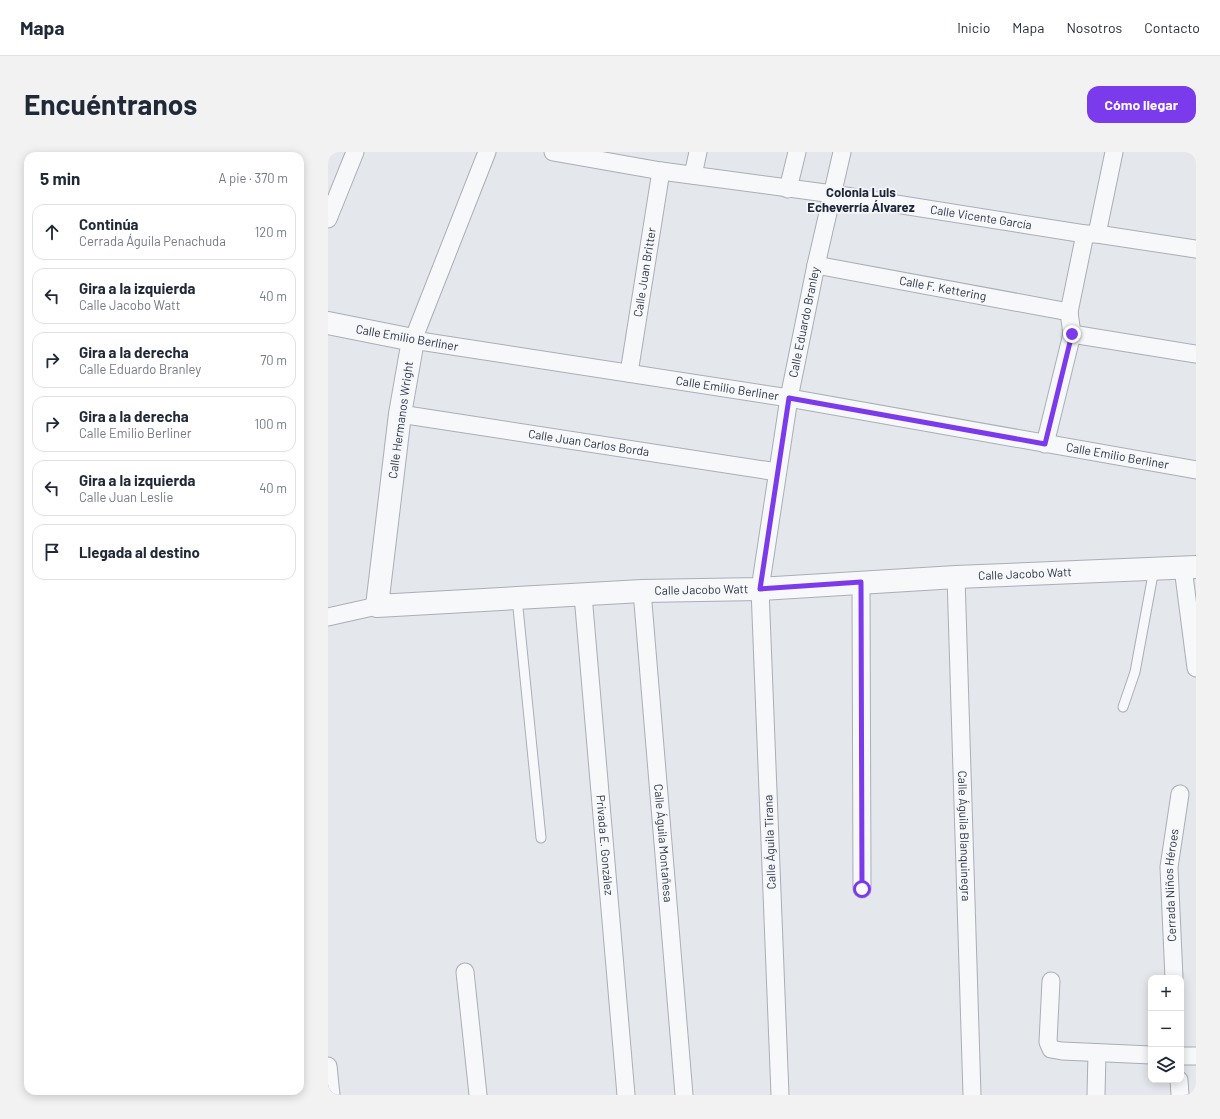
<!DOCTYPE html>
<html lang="es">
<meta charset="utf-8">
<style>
:root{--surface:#fff;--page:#f2f2f3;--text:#1f2937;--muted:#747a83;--line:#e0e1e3;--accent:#7c3aed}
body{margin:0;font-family:Barlow,sans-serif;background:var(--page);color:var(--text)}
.controls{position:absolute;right:12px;bottom:12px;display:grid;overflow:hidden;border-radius:8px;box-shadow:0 2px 10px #0003}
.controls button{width:36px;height:36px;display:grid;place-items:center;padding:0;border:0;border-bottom:1px solid var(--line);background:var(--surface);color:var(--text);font:20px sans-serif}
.stop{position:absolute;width:12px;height:12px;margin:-9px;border:3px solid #7c3aed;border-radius:50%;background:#fff}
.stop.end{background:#7c3aed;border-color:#fff;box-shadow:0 1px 4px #0008}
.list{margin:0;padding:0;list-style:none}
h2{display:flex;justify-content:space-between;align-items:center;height:52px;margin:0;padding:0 16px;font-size:17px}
h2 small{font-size:13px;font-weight:400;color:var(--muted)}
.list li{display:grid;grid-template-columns:26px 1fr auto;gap:12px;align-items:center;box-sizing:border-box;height:56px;margin:0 8px 8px;padding:0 8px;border:1px solid var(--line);border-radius:12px}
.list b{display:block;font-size:15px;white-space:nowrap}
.list p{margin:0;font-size:13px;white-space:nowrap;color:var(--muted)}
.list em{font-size:13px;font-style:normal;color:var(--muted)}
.icon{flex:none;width:22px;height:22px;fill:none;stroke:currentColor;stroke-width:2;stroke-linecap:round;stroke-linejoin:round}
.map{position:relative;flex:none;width:868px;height:943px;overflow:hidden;border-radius:12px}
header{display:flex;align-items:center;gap:24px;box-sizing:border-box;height:56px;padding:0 20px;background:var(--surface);border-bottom:1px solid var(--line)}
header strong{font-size:19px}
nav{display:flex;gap:22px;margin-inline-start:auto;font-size:14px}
.intro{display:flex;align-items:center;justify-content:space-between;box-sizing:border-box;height:96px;padding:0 24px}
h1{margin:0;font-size:28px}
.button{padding:10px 18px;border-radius:12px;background:var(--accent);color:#fff;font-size:14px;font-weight:700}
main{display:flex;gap:24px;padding:0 24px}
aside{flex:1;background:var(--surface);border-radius:12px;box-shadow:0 2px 10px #0003}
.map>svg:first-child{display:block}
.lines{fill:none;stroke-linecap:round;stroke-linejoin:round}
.service-casing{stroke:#a9aeb7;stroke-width:11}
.minor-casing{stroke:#a9aeb7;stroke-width:19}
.tertiary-casing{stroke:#a9aeb7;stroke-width:24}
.service{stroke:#f7f8fa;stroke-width:9}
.minor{stroke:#f7f8fa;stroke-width:17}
.tertiary{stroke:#f7f8fa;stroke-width:22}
.route{stroke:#7c3aed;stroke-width:5}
.labels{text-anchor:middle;stroke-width:3.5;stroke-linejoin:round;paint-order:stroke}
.street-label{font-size:12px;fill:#2b3445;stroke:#f4f6f9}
.neighbourhood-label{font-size:13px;font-weight:bold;fill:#1d2536;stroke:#f4f6f9}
</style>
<header>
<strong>Mapa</strong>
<nav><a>Inicio</a><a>Mapa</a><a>Nosotros</a><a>Contacto</a></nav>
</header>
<div class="intro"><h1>Encuéntranos</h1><a class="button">Cómo llegar</a></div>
<main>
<aside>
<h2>5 min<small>A pie · 370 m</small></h2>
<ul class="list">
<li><svg class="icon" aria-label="ahead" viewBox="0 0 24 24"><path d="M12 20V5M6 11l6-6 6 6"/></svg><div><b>Continúa</b><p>Cerrada Águila Penachuda</p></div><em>120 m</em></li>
<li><svg class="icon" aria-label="left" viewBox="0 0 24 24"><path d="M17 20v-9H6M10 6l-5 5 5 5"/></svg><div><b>Gira a la izquierda</b><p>Calle Jacobo Watt</p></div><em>40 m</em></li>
<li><svg class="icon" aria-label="right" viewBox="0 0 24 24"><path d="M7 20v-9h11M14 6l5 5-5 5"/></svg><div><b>Gira a la derecha</b><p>Calle Eduardo Branley</p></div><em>70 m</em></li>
<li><svg class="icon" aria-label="right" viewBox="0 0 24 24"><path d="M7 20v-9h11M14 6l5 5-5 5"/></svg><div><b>Gira a la derecha</b><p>Calle Emilio Berliner</p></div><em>100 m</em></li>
<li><svg class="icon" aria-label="left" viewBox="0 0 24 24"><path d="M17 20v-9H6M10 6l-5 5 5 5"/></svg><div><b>Gira a la izquierda</b><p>Calle Juan Leslie</p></div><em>40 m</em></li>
<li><svg class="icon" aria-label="arrive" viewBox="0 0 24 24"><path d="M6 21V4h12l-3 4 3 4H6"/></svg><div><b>Llegada al destino</b></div></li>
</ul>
</aside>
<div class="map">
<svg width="868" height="943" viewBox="0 0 868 943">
<rect width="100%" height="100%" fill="#e4e7ec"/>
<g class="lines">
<!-- service casing -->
<g class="service-casing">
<path id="service" d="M 189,446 L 213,686
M 795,555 L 807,520 L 826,417"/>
</g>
<!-- minor casing -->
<g class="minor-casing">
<g id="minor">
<path id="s1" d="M 159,0 L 85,188 L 461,246 L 868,318"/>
<path id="s2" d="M 225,0 L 333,19 L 505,42 L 757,82 L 769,82 L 868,97"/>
<path d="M 365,23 L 370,0"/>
<path d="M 460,37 L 469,0"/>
<path d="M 0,67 L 27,0"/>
<path d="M 769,82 L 786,0"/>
<path id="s3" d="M 488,113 L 741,160"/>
<path d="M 744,182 L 868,202"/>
<path id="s4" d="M 301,221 L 333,19"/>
<path id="s5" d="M 72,262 L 449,320"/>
<path d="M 717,292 L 744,182 L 741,160 L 757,82"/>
<path d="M 855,416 L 868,516"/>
<path id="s6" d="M 628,425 L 644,943"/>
<path d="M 533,430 L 534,737"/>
<path id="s7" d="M 314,439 L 356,943"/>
<path id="s8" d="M 255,443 L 298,943"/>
<path d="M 0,465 L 49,454"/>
<path d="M 137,820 L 150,943"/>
<path id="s9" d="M 846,826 L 841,715 L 852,642"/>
<path d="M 723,829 L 720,890 L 723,897 L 734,899 L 823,903"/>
<path d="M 853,904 L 868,904"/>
<path d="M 0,914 L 3,943"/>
<path d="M 851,928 L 852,943"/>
<path id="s10" d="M 452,943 L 432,437 L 461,246 L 488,113 L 514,0"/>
<path d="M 768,943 L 769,901"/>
</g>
</g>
<!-- tertiary casing -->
<g class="tertiary-casing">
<g id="tertiary">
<path id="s11" d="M 0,171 L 85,188 L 72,262 L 49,454 L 314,439 L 432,437 L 628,425 L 868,415"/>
</g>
</g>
<!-- service -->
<use href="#service" class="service"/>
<!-- minor -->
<use href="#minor" class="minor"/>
<!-- tertiary -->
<use href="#tertiary" class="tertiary"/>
</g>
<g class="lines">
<!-- route -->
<path class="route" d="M 534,737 L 533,430 L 432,437 L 461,246 L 717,292 L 744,182"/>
</g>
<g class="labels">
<!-- street labels -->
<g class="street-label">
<text dy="4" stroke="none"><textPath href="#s2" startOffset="433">Calle Vicente García</textPath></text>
<text dy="4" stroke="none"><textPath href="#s4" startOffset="102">Calle Juan Britter</textPath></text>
<text dy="4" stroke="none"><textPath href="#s3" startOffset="129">Calle F. Kettering</textPath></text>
<text dy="4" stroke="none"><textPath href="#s10" startOffset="777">Calle Eduardo Branley</textPath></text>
<text transform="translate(79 186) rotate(10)" y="4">Calle Emilio Berliner</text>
<text dy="4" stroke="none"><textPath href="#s1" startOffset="520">Calle Emilio Berliner</textPath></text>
<text transform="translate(73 268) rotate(-82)" y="4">Calle Hermanos Wright</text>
<text dy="4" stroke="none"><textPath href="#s5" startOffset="191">Calle Juan Carlos Borda</textPath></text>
<text dy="4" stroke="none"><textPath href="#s1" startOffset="916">Calle Emilio Berliner</textPath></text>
<text dy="4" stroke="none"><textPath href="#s11" startOffset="1004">Calle Jacobo Watt</textPath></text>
<text dy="4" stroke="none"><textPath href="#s11" startOffset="680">Calle Jacobo Watt</textPath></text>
<text dy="4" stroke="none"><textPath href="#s6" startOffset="259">Calle Águila Blanquinegra</textPath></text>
<text transform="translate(442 690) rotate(-92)" y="4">Calle Águila Tirana</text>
<text dy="4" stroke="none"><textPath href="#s7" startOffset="253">Calle Águila Montañesa</textPath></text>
<text dy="4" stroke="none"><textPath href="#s8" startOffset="251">Privada E. González</textPath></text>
<text dy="4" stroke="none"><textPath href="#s9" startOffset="93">Cerrada Niños Héroes</textPath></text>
</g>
<!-- neighbourhood labels -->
<g class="neighbourhood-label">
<text x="533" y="45">Colonia Luis<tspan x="533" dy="15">Echeverría Álvarez</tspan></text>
</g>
</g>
</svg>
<div class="controls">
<button>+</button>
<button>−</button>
<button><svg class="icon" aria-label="layers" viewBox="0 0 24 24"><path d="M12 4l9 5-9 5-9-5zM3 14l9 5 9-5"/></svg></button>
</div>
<div class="stop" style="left:534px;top:737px"></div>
<div class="stop end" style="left:744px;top:182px"></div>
</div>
</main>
